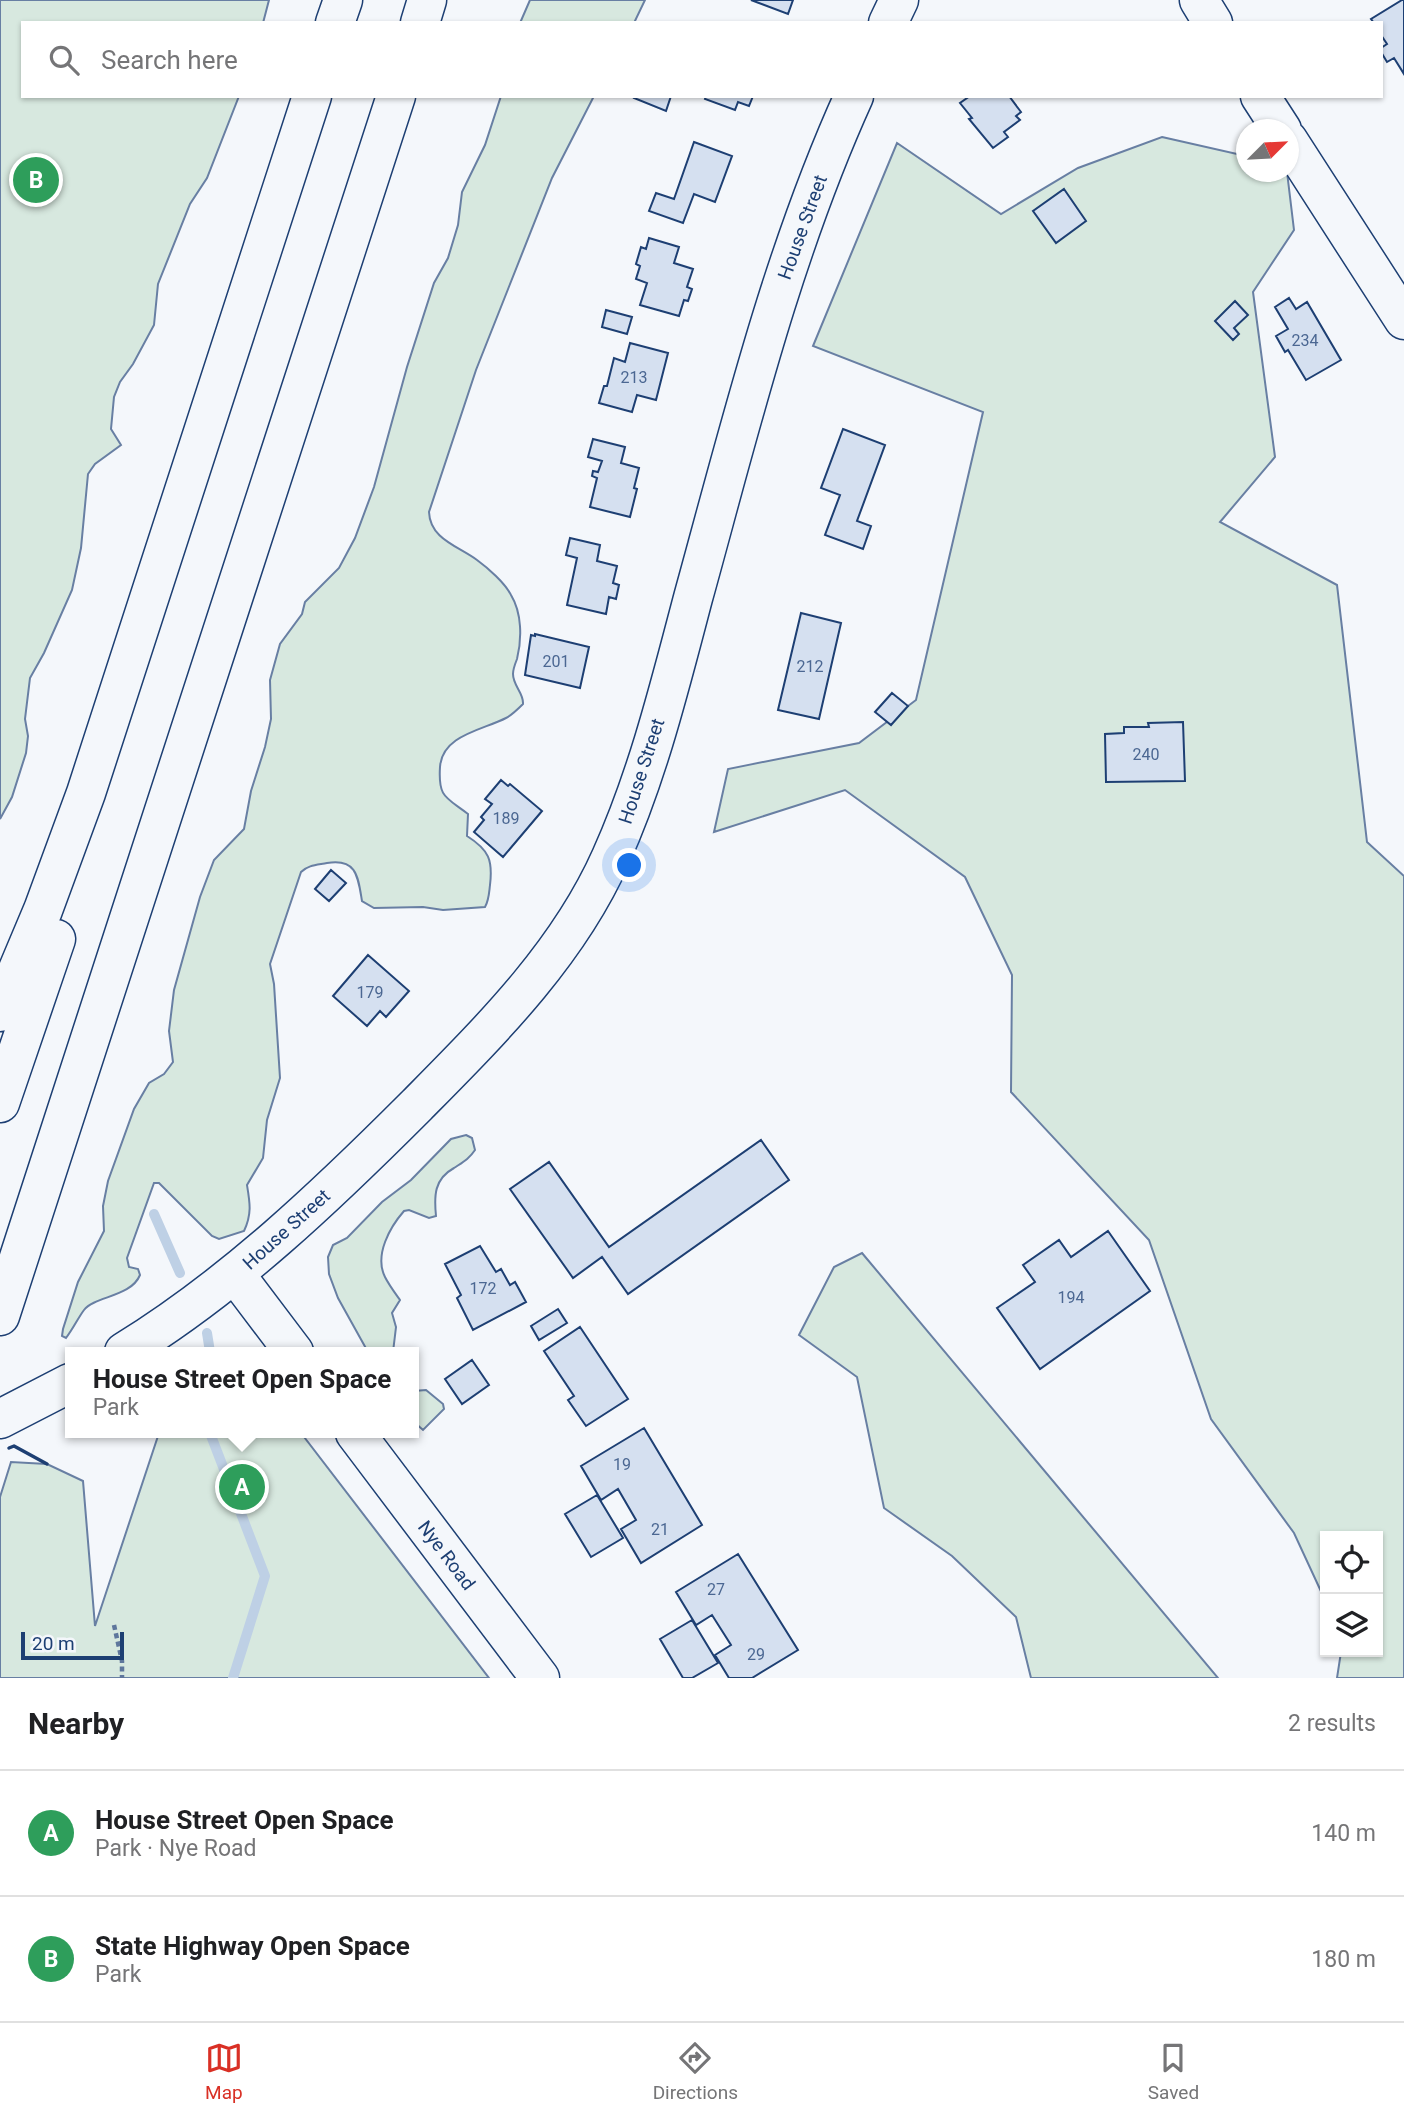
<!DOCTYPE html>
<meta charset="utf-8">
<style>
:root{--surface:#fff;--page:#f6f6f6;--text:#202124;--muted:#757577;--line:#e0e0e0;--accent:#d93025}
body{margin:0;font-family:Roboto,sans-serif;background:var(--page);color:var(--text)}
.controls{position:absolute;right:21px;bottom:21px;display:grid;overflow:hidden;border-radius:0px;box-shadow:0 2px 5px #0004}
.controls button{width:63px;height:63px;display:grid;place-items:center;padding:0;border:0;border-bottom:2px solid var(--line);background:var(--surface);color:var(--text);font:35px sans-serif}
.compass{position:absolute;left:1236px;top:119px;width:63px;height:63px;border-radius:50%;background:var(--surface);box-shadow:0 2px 5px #0004;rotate:66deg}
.scale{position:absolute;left:21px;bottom:18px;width:103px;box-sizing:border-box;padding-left:7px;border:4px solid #1d3f73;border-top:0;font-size:19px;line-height:24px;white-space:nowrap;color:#1d3f73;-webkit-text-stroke:5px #f4f7fb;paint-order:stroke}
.you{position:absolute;left:630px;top:866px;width:24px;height:24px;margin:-18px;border:5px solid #fff;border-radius:50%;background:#1a73e8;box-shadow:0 0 0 10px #1a73e833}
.badge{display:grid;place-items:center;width:46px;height:46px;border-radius:50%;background:var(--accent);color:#fff;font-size:23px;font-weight:700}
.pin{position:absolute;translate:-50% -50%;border:4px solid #fff;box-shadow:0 2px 7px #0006}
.popup{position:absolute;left:65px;top:1347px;width:354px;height:91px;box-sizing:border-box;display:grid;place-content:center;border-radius:0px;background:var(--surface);filter:drop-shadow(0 2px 5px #0005);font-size:23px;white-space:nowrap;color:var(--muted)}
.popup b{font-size:26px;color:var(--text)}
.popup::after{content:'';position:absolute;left:50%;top:100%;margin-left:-14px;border:14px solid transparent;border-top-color:var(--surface)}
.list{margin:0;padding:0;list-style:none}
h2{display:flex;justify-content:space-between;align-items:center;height:91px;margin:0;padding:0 28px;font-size:30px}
h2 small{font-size:23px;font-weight:400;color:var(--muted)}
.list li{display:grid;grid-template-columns:46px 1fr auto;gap:21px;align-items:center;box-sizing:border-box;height:126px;padding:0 28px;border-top:2px solid var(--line)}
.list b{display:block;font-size:26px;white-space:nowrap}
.list p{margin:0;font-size:23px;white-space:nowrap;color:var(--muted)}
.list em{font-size:23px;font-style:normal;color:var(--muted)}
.icon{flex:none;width:38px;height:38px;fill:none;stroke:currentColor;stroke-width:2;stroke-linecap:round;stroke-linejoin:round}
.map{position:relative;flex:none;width:1404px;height:1678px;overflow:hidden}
.search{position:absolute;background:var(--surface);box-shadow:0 2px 5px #0004;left:21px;right:21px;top:21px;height:77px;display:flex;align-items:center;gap:18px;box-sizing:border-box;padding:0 24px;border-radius:0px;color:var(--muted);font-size:26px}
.sheet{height:343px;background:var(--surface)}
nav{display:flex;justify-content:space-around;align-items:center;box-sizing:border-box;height:98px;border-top:2px solid var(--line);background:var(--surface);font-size:19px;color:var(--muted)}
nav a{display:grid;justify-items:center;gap:4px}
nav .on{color:var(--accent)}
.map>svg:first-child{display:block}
.green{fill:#d7e8df;stroke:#687fa3;stroke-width:2}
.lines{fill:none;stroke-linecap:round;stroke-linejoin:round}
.stream{stroke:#bed0e5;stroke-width:10}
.building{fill:#d5e0f0;stroke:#1d3f73;stroke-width:2}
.minor-casing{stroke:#1d3f73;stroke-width:41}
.highway-casing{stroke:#1d3f73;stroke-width:41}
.path{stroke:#5e769c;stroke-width:4.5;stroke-dasharray:5 3.5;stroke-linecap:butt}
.minor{stroke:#f4f7fb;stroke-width:38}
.highway{stroke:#f4f7fb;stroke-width:38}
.wall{stroke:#1d3f73;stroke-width:3.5}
.labels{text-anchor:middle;stroke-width:5;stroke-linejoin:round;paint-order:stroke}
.number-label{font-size:16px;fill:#4b6792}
.street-label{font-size:19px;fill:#1d3f73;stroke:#f4f7fb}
</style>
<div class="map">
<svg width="1404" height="1678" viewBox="0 0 1404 1678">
<rect width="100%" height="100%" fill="#f4f7fb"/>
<!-- green -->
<path class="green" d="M 0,0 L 269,0 L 263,23 L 23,23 L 23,96 L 239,96 L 207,178 L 190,204 L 158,284 L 154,325 L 133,364 L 120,382 L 114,397 L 111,429 L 121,445 L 95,464 L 88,474 L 81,548 L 72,590 L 44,653 L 30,678 L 25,719 L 28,736 L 26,753 L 12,797 L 0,819 Z
M 530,0 L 645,0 L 634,23 L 520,23 Z
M 501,96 L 594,96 L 552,178 L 476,370 L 429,512 C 430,539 458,546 477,560 C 488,568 505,583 511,595 C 522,613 522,639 517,659 C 515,664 513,669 513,674 C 513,686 524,693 523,704 C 518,709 512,715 506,718 C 483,730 442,735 440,767 C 438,798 446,797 468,814 L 467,836 C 489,850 493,860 490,885 C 489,893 489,900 485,907 L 443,910 L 423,907 L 374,908 L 362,901 C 358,877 357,858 327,863 C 317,865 308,865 301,872 L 270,964 L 274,984 L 280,1078 L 267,1120 L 263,1158 L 247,1185 C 250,1203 252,1214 244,1231 L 219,1239 L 212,1236 L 159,1183 L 154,1183 L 127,1258 L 129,1267 L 138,1269 L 140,1275 C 131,1297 95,1296 84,1310 C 78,1318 73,1329 66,1338 L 62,1336 L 63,1329 L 78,1282 L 104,1231 L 103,1206 L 108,1181 L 134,1109 L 149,1083 L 164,1074 L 173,1062 L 169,1031 L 174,990 L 200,897 L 214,860 L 244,829 L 251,791 L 265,747 L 271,719 L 270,680 L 280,644 L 302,614 L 305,602 L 339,568 L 355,538 L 374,487 L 407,367 L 434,283 L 448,258 L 458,225 L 462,192 L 485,145 Z
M 1162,137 L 1246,156 L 1246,172 L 1287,172 L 1294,230 L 1253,292 L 1275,457 L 1220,522 L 1337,585 L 1367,842 L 1404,876 L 1404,1678 L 1337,1678 L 1341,1652 L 1378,1652 L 1378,1536 L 1325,1536 L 1325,1600 L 1294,1533 L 1211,1419 L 1149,1240 L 1011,1092 L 1012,975 L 965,877 L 845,790 L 714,832 L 728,769 L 859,743 L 916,700 L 983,412 L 813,346 L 897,143 L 1001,214 L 1078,168 Z
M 466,1135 L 472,1138 L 475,1150 C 469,1159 463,1162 454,1168 C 434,1179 434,1196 436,1216 L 429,1218 L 409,1210 L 404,1211 C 390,1227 374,1255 385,1277 C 389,1285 395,1293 400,1300 L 392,1313 L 396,1327 L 393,1352 L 368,1352 L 338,1298 L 329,1274 L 328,1257 L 333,1245 L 347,1238 L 382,1202 L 411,1180 L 451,1139 Z
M 862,1253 L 1218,1678 L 1031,1678 L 1016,1617 L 952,1556 L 884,1508 L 857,1377 L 799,1335 L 834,1267 Z
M 426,1390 L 443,1404 L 444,1409 L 423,1430 L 414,1422 L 414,1391 Z
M 159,1433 L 301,1433 L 489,1678 L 0,1678 L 0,1497 L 11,1462 L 47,1464 L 83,1481 L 95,1626 Z"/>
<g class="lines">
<!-- stream -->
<path class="stream" d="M 154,1214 L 180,1273
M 207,1333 L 210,1352
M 210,1433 L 265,1576 L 233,1678"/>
</g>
<!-- building -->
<path class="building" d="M 751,0 L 793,0 L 788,14 Z
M 1402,0 L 1404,0 L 1404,74 L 1394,58 L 1387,62 L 1381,52 L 1381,48 L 1387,44 L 1381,35 L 1381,23 L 1374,23 L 1371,19 Z
M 635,96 L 671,96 L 666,111 L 634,98 Z
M 706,96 L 753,96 L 749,106 L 738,102 L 735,110 L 705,99 Z
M 970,96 L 1009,96 L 1021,112 L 1016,116 L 1020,120 L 1004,132 L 1008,137 L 993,148 L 969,119 L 972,118 L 960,103 Z
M 694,142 L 732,156 L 715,202 L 694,194 L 683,223 L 649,211 L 656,193 L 674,199 Z
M 1064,189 L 1086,221 L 1056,243 L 1033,211 Z
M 649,238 L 679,247 L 674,263 L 693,269 L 687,287 L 692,289 L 688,301 L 684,300 L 679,316 L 640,305 L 647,283 L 636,279 L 640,266 L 636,264 L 641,247 L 646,249 Z
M 1289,298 L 1296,309 L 1307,302 L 1341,360 L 1306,380 L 1288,350 L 1285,352 L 1276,336 L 1288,329 L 1275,307 Z
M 1235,301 L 1248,315 L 1234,328 L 1239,334 L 1233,340 L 1215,321 Z
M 606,310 L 632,317 L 627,334 L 602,327 Z
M 630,343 L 668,353 L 656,400 L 637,395 L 632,412 L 599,403 L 604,386 L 607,386 L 614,358 L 625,362 Z
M 843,429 L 885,445 L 857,521 L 871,526 L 863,549 L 825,535 L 840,495 L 821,488 Z
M 593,439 L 625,447 L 621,463 L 639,468 L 634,488 L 637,489 L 630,517 L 590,507 L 597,478 L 592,476 L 593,471 L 598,472 L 602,461 L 588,457 Z
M 570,538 L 600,545 L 597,561 L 617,566 L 613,583 L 619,585 L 616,599 L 609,597 L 606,614 L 567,605 L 577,558 L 566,555 Z
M 801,613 L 841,623 L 819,719 L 778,710 Z
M 535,634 L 589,647 L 580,688 L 525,675 L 531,635 L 535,636 Z
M 892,693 L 908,706 L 891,725 L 875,712 Z
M 1183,722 L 1185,781 L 1106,782 L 1105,734 L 1124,733 L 1124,727 L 1149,727 L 1148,723 Z
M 501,780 L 508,786 L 510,784 L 542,811 L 503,857 L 474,832 L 484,820 L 481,817 L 492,804 L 485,799 Z
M 331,870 L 346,883 L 329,901 L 315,889 Z
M 368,955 L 409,991 L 386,1017 L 380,1011 L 367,1026 L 333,996 Z
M 761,1140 L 789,1180 L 628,1294 L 602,1257 L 573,1278 L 510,1189 L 549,1162 L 609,1247 Z
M 1108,1231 L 1150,1291 L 1040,1369 L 997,1308 L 1035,1282 L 1023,1265 L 1059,1240 L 1071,1257 Z
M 480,1246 L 496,1272 L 501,1269 L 510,1285 L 515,1282 L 526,1302 L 473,1330 L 457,1298 L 461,1295 L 445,1264 Z
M 558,1309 L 567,1323 L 539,1340 L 531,1326 Z
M 580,1327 L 628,1399 L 586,1426 L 568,1400 L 574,1396 L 544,1351 Z
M 472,1360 L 489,1385 L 462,1404 L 445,1379 Z
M 644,1428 L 702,1525 L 641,1563 L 621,1529 L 636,1520 L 618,1489 L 601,1500 L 581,1466 Z
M 597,1495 L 623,1538 L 591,1557 L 565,1514 Z
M 738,1554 L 798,1650 L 752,1678 L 729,1678 L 715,1655 L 731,1645 L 712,1615 L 696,1625 L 676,1592 Z
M 692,1620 L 718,1663 L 692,1678 L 683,1678 L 660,1639 Z"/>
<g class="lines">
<!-- minor casing -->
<g class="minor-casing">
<path id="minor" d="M 1199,0 L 1213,23
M 888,23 L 899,0
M 1260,96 L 1282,130
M 1288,140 L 1404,320
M 235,1274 L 294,1352
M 124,1352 C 233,1285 326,1196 417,1105 C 491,1030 568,954 611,857 C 648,775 670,685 693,598 C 740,428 781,257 854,96
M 0,1419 L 70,1383
M 355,1433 L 540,1678"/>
</g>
<!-- highway casing -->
<g class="highway-casing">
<path id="highway" d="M 335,23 L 343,0
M 420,23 L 427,0
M 0,1012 L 43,910 L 86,793 L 312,96
M 0,1103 L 56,939
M 0,1316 L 396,96"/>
</g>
<!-- path -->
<path class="path" d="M 114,1625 L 122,1661 L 122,1678"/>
<!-- minor -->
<use href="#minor" class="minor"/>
<!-- highway -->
<use href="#highway" class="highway"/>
<!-- wall -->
<path class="wall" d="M 9,1448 L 14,1446 L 47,1464"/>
</g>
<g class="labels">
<!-- number labels -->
<g class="number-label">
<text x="1305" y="346">234</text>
<text x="634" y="383">213</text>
<text x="556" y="667">201</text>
<text x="810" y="672">212</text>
<text x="1146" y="760">240</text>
<text x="506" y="824">189</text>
<text x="370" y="998">179</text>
<text x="483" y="1294">172</text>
<text x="1071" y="1303">194</text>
<text x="622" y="1470">19</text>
<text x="660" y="1535">21</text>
<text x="716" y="1595">27</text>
<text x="756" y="1660">29</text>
</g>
<!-- street labels -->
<g class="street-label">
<text transform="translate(802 227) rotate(-70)" y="7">House Street</text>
<text transform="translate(641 771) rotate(-72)" y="7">House Street</text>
<text transform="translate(286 1229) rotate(-42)" y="7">House Street</text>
<text transform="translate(447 1555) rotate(53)" y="7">Nye Road</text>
</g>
</g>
</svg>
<div class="controls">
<button><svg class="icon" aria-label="locate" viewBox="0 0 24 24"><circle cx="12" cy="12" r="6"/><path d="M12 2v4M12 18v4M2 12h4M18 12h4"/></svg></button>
<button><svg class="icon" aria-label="layers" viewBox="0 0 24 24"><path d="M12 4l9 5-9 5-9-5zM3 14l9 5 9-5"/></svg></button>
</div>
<svg class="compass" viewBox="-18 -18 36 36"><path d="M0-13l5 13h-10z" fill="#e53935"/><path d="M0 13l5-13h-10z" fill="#757577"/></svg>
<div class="scale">20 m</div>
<div class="you"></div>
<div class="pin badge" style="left:242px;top:1487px;background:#2e9e5b">A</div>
<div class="popup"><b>House Street Open Space</b>Park</div>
<div class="pin badge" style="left:36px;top:180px;background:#2e9e5b">B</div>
<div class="search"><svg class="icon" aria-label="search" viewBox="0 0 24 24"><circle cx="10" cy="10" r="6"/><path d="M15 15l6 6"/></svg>Search here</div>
</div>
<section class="sheet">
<h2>Nearby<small>2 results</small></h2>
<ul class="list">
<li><span class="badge" style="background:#2e9e5b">A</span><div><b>House Street Open Space</b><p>Park · Nye Road</p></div><em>140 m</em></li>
<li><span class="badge" style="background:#2e9e5b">B</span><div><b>State Highway Open Space</b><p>Park</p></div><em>180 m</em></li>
</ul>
</section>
<nav>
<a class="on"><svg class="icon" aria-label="map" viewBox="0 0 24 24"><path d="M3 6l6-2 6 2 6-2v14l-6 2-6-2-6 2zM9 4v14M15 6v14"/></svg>Map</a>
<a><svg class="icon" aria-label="directions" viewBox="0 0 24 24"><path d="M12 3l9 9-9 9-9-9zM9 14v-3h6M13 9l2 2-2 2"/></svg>Directions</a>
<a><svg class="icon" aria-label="saved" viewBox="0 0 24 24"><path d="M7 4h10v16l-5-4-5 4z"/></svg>Saved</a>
</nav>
